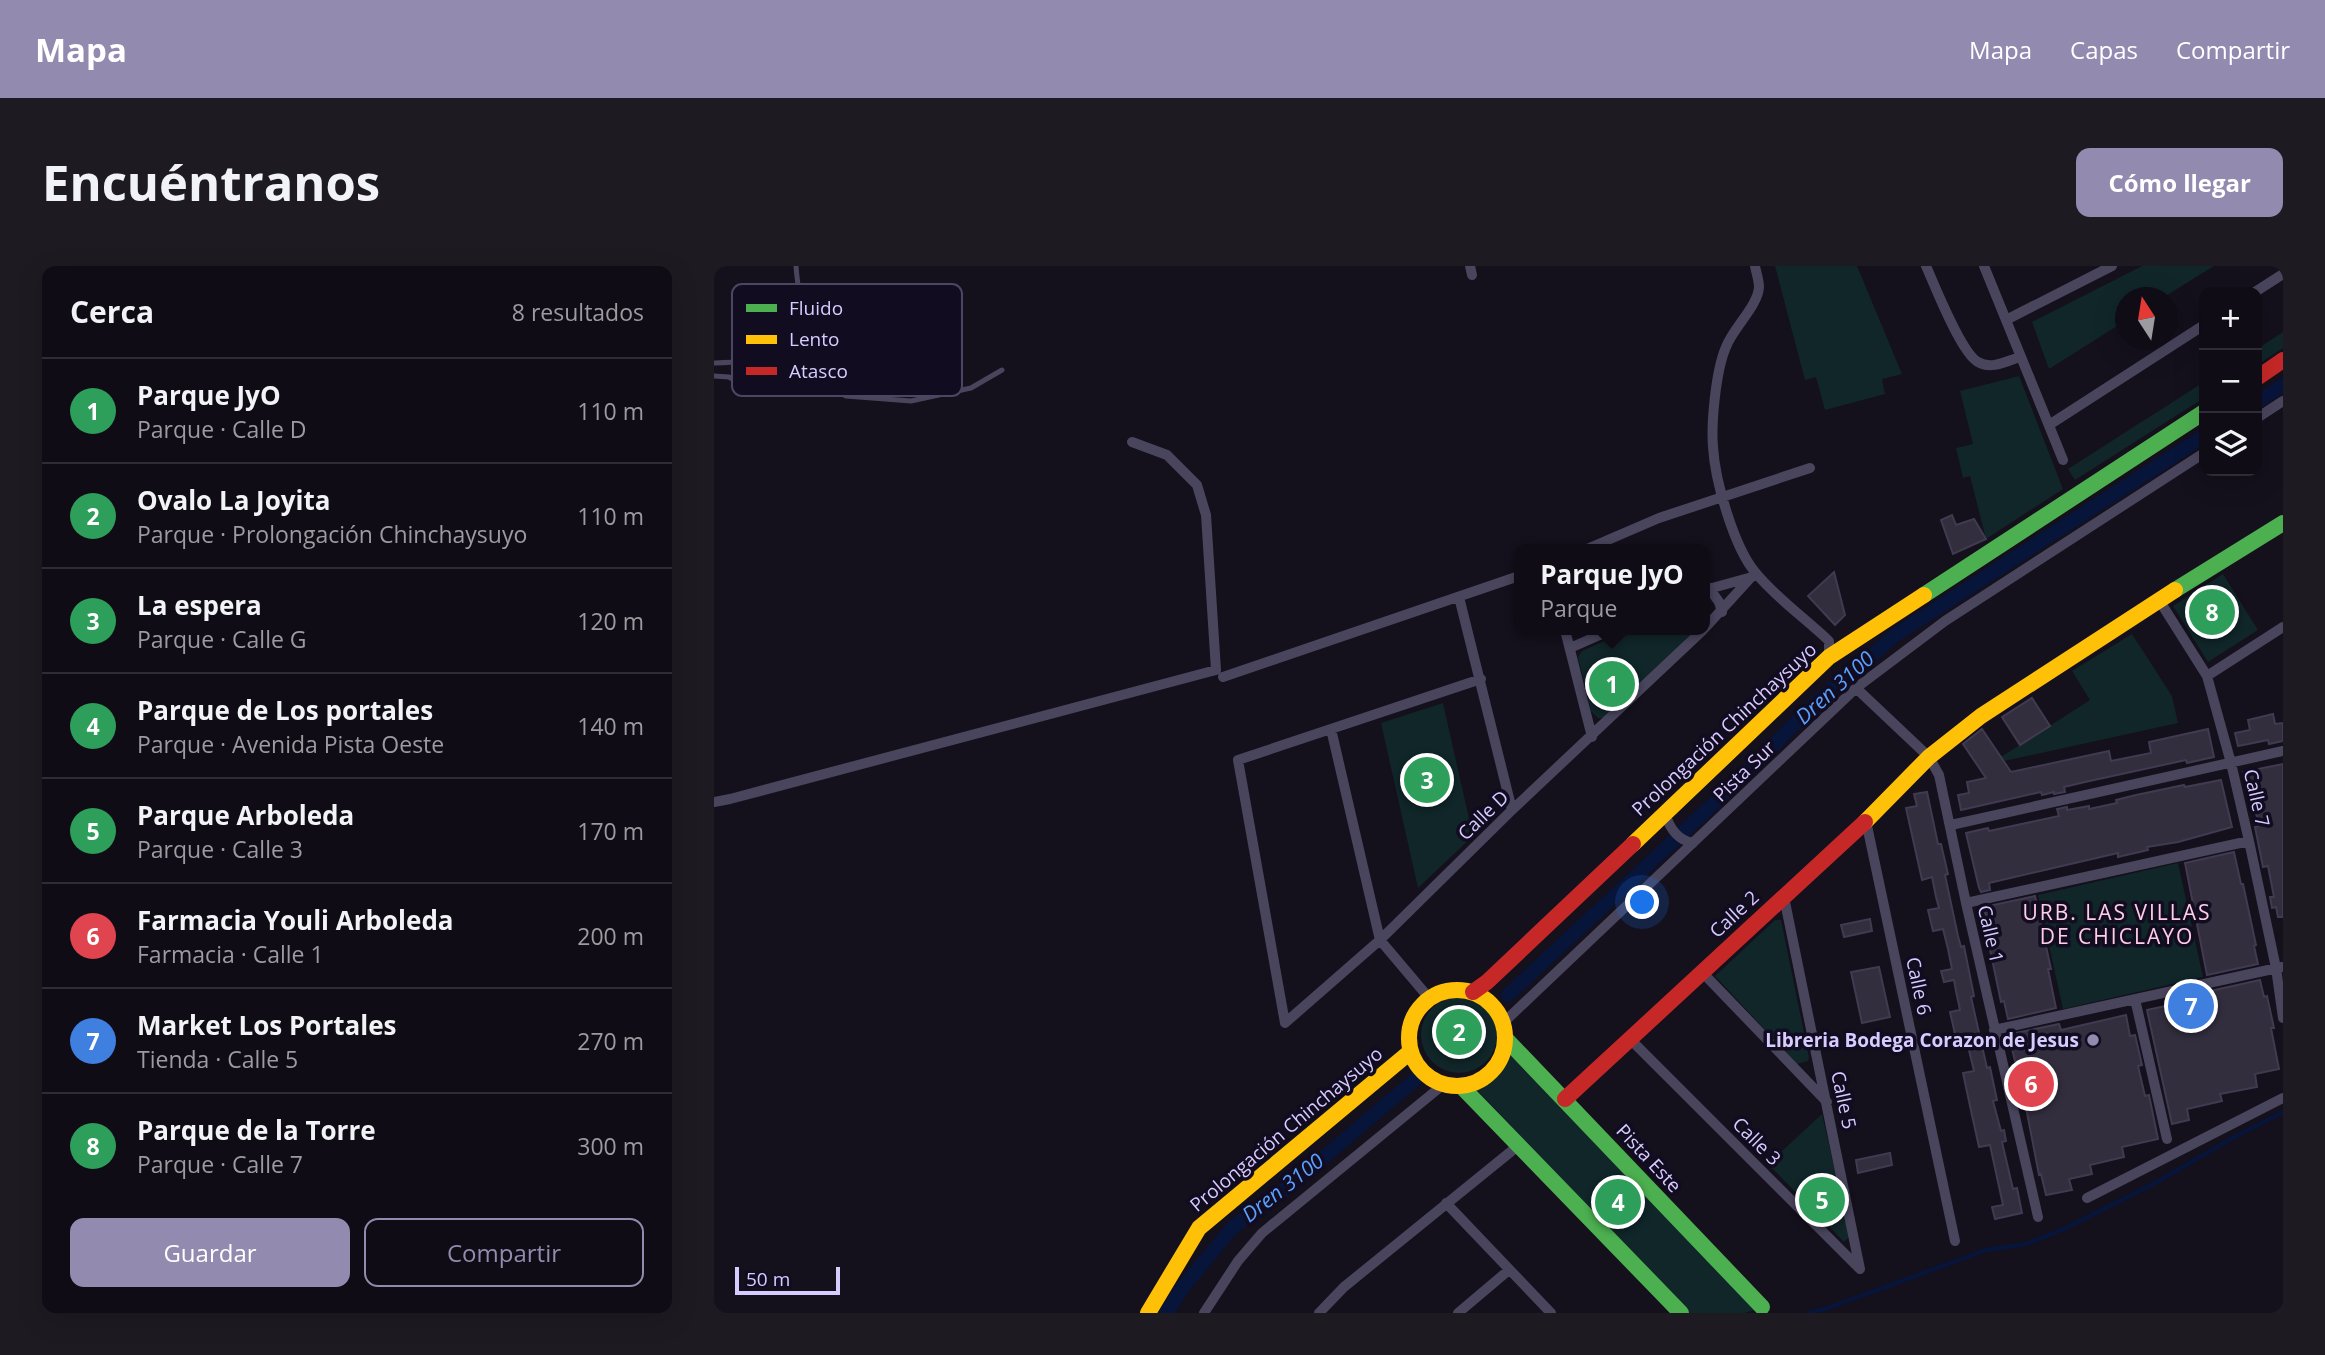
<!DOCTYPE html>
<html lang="es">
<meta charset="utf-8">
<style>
:root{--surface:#0f0c15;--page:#1d1a22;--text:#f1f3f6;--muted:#9b9ba0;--line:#2f2c34;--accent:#938ab0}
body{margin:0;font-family:"Open Sans",sans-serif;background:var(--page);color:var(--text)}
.controls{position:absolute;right:21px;top:21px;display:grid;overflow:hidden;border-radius:14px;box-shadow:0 7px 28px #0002}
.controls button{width:63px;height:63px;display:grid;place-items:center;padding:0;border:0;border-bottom:2px solid var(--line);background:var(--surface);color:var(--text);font:35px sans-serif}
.compass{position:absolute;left:1401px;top:21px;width:63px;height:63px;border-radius:50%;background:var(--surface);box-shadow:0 7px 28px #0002;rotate:348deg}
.scale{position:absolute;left:21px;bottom:18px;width:105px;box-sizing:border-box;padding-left:7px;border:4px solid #d7cbff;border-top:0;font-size:19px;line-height:24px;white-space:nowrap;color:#d7cbff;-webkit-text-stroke:5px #120c20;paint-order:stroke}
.you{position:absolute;left:929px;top:637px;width:24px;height:24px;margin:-18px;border:5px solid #fff;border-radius:50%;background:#1a73e8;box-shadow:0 0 0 10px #1a73e833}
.badge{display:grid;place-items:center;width:46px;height:46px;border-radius:50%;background:var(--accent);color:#fff;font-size:23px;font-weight:700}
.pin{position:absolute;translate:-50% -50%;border:4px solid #fff;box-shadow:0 2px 7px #0006}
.popup{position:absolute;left:800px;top:278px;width:196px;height:91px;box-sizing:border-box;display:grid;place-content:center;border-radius:14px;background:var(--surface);filter:drop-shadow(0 2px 5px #0005);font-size:23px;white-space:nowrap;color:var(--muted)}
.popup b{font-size:26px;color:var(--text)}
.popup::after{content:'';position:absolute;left:50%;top:100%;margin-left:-14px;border:14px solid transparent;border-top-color:var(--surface)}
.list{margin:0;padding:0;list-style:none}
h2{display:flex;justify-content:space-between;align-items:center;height:91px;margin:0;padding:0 28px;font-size:30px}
h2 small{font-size:23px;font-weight:400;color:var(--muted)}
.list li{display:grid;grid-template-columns:46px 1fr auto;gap:21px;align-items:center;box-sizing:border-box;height:105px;padding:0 28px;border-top:2px solid var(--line)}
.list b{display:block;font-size:26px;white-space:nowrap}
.list p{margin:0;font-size:23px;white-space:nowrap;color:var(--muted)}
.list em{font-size:23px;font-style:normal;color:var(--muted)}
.actions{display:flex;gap:14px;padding:21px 28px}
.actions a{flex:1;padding:16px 0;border:2px solid var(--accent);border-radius:14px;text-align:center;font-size:24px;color:var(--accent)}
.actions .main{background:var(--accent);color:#fff}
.icon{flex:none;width:38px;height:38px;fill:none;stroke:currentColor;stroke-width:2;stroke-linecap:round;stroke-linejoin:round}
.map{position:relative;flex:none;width:1569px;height:1047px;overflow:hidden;border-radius:14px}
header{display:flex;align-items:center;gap:42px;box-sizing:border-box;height:98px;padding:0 35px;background:var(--accent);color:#fff}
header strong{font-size:33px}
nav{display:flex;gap:38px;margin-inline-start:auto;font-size:24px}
.intro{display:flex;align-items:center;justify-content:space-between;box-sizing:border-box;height:168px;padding:0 42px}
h1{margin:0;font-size:49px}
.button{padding:18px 32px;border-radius:14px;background:var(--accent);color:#fff;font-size:24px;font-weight:700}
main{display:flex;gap:42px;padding:0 42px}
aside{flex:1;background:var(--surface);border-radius:14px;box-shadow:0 7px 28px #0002}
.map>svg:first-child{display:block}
.green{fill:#102629}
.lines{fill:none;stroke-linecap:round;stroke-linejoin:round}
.stream{stroke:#08153b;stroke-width:4.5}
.canal{stroke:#08153b;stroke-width:14}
.building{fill:#322e3e;stroke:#413a50;stroke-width:2}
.lane{stroke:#49455d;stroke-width:5}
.street{stroke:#49455d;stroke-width:10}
.fast{stroke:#4caf50;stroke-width:16}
.slow{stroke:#ffc107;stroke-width:16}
.jam{stroke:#c62828;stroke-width:16}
.poi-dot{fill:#938ab0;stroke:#120c20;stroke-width:2.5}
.labels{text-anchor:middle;stroke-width:7;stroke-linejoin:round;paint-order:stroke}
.street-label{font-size:19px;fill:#d7cbff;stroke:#120c20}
.poi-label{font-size:19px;font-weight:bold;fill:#d7cbff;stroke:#120c20;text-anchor:end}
.water-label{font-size:21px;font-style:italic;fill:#59a0ff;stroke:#120c20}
.neighbourhood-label{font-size:21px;letter-spacing:2px;fill:#ffcde8;stroke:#120c20}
.key{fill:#120c20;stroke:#4d4563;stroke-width:2}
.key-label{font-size:19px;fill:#d7cbff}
</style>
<header>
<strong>Mapa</strong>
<nav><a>Mapa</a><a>Capas</a><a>Compartir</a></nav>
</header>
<div class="intro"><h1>Encuéntranos</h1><a class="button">Cómo llegar</a></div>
<main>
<aside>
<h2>Cerca<small>8 resultados</small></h2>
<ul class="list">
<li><span class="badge" style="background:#2e9e5b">1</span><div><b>Parque JyO</b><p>Parque · Calle D</p></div><em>110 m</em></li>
<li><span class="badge" style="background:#2e9e5b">2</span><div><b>Ovalo La Joyita</b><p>Parque · Prolongación Chinchaysuyo</p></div><em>110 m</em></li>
<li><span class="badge" style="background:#2e9e5b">3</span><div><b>La espera</b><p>Parque · Calle G</p></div><em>120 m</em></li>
<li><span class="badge" style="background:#2e9e5b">4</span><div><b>Parque de Los portales</b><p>Parque · Avenida Pista Oeste</p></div><em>140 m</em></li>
<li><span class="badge" style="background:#2e9e5b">5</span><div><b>Parque Arboleda</b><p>Parque · Calle 3</p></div><em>170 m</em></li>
<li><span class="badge" style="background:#e0444e">6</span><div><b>Farmacia Youli Arboleda</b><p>Farmacia · Calle 1</p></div><em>200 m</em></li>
<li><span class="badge" style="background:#3f7fe0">7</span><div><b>Market Los Portales</b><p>Tienda · Calle 5</p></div><em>270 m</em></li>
<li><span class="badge" style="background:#2e9e5b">8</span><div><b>Parque de la Torre</b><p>Parque · Calle 7</p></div><em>300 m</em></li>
</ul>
<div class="actions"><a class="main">Guardar</a><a>Compartir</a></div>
</aside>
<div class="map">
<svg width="1569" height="1047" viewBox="0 0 1569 1047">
<rect width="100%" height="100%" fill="#14101c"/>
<!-- green -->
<path class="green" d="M 1061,0 L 1143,0 L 1188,108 L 1168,113 L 1171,128 L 1111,144 L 1102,111 L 1091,114 Z
M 1428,0 L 1500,0 L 1450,31 L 1412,32 L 1411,55 L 1335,103 L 1318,56 Z
M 1569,66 L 1569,82 L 1543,99 L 1543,83 Z
M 1305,110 L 1349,223 L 1272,273 L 1256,210 L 1249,212 L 1242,182 L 1259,178 L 1246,125 Z
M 1490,116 L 1490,132 L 1361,214 L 1354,203 Z
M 1509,308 L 1544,364 L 1494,396 L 1459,340 Z
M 915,364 L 970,364 L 976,369 L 890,452 L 884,452 L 877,445 L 864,391 L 868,385 Z
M 1418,368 L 1458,430 L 1464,457 L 1290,495 L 1287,491 L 1376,434 L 1358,405 Z
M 729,437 L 759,570 L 704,622 L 667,457 Z
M 1464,597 L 1489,711 L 1349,743 L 1324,629 Z
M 1061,654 L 1067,654 L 1095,791 L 1094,795 L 1083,798 L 1001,710 Z
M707 769a38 38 0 1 1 76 0a38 38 0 1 1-76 0Z
M 795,788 L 1041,1044 L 1030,1047 L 976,1047 L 761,822 C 778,812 787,806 795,788 Z
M 1108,848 L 1136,970 L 1130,976 L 1054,898 Z"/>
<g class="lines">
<!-- stream -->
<path class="stream" d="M 1094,1047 L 1114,1042 L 1272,984 L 1312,978 L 1350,963 L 1443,916 L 1515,874 L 1569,846"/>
<!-- canal -->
<path class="canal" d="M 1543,136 L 1569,119
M 794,729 L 1027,512 L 1103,435 L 1183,368 L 1490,170
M 452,1047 L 470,1020 L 519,961 L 583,914 L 702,813"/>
</g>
<!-- building -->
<path class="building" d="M 1238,249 L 1242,259 L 1260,253 L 1272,273 L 1239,288 L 1227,254 Z
M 1120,306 L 1131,349 L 1121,359 L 1094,330 Z
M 1318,432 L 1336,460 L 1306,479 L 1288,451 Z
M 1559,448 L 1561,458 L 1569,457 L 1569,475 L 1555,478 L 1554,474 L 1524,480 L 1521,467 L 1536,464 L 1534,454 Z
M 1268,463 L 1297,506 L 1395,485 L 1397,495 L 1437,487 L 1435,476 L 1494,463 L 1500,491 L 1473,497 L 1472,494 L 1371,516 L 1350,521 L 1351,526 L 1340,528 L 1340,526 L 1328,529 L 1327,526 L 1247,544 L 1244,529 L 1255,527 L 1253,516 L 1272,512 L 1249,478 Z
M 1569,498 L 1569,651 L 1564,651 L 1562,641 L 1558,642 L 1556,631 L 1560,631 L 1554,600 L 1549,601 L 1541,561 L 1545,560 L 1535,517 L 1532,518 L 1529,506 Z
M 1507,514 L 1518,561 L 1464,576 L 1433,581 L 1434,584 L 1404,591 L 1404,587 L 1275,617 L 1276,624 L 1267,626 L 1265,622 L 1252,567 L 1274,562 L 1275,565 L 1345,550 L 1343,543 L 1353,541 L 1353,544 L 1375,540 L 1375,543 L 1403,537 L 1402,534 L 1422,529 L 1470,519 L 1471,521 Z
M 1213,526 L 1224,578 L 1227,578 L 1234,608 L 1231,609 L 1244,670 L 1247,681 L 1250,680 L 1260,730 L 1257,731 L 1273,802 L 1276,801 L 1283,834 L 1279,835 L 1287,865 L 1290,864 L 1292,875 L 1288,876 L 1299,923 L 1303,922 L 1308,947 L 1281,953 L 1278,941 L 1289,939 L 1276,879 L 1265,881 L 1256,840 L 1249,807 L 1260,805 L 1253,776 L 1243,778 L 1241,768 L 1236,746 L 1246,744 L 1242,725 L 1240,714 L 1230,716 L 1227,705 L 1238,703 L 1234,683 L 1229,663 L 1219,665 L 1214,644 L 1225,642 L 1222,631 L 1218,611 L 1208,614 L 1192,542 L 1203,540 L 1200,528 Z
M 1520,586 L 1527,618 L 1529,618 L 1542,679 L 1540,680 L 1544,698 L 1493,709 L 1471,597 Z
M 1321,630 L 1337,703 L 1334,703 L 1342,742 L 1294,753 L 1290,735 L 1287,736 L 1274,674 L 1277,674 L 1270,641 Z
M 1156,653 L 1158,665 L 1130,671 L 1127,659 Z
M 1165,701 L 1176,751 L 1148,757 L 1137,706 Z
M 1546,714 L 1550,731 L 1553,730 L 1560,762 L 1557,762 L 1565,803 L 1541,808 L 1543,821 L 1506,828 L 1508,835 L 1473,843 L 1475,854 L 1458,858 L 1433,744 L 1497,730 L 1496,725 Z
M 1412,749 L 1416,770 L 1421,769 L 1428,799 L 1424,800 L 1431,830 L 1435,829 L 1444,873 L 1408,881 L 1410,891 L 1376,899 L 1378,908 L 1355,913 L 1358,924 L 1332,929 L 1327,908 L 1325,909 L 1303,795 L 1301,795 L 1296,774 L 1299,774 L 1297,768 L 1345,758 L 1347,764 Z
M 1176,887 L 1178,899 L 1144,907 L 1142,894 Z"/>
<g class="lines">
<!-- lane -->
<path class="lane" d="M 79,76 L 109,119
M 0,97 C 28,96 77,95 85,61 C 89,45 83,17 82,0
M 0,110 L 15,111 L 30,120 L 44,123 L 91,115 L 109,119 L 132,130 L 197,135 L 257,122 L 288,104"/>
<!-- street -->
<path class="street" d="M 756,0 L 758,9
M 1041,0 C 1042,6 1045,14 1045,21 C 1044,40 1019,62 1012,81 C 1002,104 997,156 999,181 C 1001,215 1020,281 1041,306 C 1062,332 1091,352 1115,375 L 1115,391
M 1212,0 C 1221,20 1247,87 1264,96 C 1277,104 1293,95 1306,91
M 1270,0 L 1349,194
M 1541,26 L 1569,8
M 1292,54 L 1398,0
M 1543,152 L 1569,135
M 1335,159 L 1490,59
M 873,283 L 945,252 L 1096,202
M 995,322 L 1005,336 L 1008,346
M 991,324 L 1038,311
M 745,331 L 798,544
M 1445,334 L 1493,410 L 1517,497 L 1535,575 L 1562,702 L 1569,752
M 991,362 L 1041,307
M 851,364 L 878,471
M 856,382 L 897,364
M 1493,410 L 1569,361
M 509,411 L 805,310
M 1142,422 L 1215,491 L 1225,509 L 1252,637 L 1324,951
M 617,463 L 666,674 L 715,732
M 0,536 L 16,533 L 502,404 L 492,249 L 483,219 L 453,189 L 418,176
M 951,547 C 955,561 963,574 979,577
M 1152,555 L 1241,975
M 1237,559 L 1569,485
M 1070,631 L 1146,1003
M 1252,637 L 1535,575
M 988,706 L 1113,836
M 1421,733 L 1453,873
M 571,757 L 666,674 L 798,544 L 989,364
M 571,757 L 524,494 L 767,413
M 789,757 L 1142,422 L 1231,355 L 1490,187
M 1280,764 L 1568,701
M 916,773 L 1146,1003
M 1373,932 L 1569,832
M 732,937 L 837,1047
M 490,1047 L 524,995 L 548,967 L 730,818
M 605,1047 L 630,1021 L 805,879
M 744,1047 L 795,1004"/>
<!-- fast -->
<path class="fast" d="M 1461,324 L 1569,257
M 1210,329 L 1490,146
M 791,772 L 1048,1041
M 747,820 L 967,1047"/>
<!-- slow -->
<path class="slow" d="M 1151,556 L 1215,491 L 1267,450 L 1461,324
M 919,578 L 1115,391 L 1210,329
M695 772a48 48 0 1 1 96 0a48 48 0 1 1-96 0Z
M 434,1047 L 485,962 L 696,786"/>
<!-- jam -->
<path class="jam" d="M 1543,112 L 1569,94
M 759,726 L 773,716 L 919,578
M 851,833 L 1151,556"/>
</g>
<!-- markers -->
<circle class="poi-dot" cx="1379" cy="774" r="7"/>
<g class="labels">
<!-- street labels -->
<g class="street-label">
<text transform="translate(1010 463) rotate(-43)" y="7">Prolongación Chinchaysuyo</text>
<text transform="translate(1030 505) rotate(-44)" y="7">Pista Sur</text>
<text transform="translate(1543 532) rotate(77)" y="7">Calle 7</text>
<text transform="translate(769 549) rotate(-44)" y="7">Calle D</text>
<text transform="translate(1020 648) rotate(-43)" y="7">Calle 2</text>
<text transform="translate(1277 668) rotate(77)" y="7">Calle 1</text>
<text transform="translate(1205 720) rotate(78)" y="7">Calle 6</text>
<text transform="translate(1130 834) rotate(78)" y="7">Calle 5</text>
<text transform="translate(572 863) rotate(-40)" y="7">Prolongación Chinchaysuyo</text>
<text transform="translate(1043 875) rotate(45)" y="7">Calle 3</text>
<text transform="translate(935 892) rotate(47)" y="7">Pista Este</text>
</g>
<!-- poi labels -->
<g class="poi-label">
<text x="1365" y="781">Libreria Bodega Corazon de Jesus</text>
</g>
<!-- water labels -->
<g class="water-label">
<text transform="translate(1121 422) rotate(-42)" y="7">Dren 3100</text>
<text transform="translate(569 922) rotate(-38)" y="7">Dren 3100</text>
</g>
<!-- neighbourhood labels -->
<g class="neighbourhood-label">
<text x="1403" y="654">URB. LAS VILLAS<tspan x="1403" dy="24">DE CHICLAYO</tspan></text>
</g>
</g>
<!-- legend -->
<rect x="18" y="18" width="230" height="112" rx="10" class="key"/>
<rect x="32" y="38" width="31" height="8" fill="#4caf50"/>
<rect x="32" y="69" width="31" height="9" fill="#ffc107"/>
<rect x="32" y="101" width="31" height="8" fill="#c62828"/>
<g class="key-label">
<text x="75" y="49">Fluido</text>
<text x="75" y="80">Lento</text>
<text x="75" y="112">Atasco</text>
</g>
</svg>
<div class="controls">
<button>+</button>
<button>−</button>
<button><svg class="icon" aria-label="layers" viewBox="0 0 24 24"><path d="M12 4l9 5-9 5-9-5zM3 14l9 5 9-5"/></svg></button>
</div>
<svg class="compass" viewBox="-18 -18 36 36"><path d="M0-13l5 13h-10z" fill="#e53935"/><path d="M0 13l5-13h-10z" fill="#9b9ba0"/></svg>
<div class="scale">50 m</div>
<div class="you"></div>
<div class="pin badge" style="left:898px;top:418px;background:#2e9e5b">1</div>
<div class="popup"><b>Parque JyO</b>Parque</div>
<div class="pin badge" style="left:745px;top:766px;background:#2e9e5b">2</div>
<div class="pin badge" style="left:713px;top:514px;background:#2e9e5b">3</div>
<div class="pin badge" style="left:904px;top:936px;background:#2e9e5b">4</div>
<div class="pin badge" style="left:1108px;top:934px;background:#2e9e5b">5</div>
<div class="pin badge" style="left:1317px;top:818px;background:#e0444e">6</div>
<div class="pin badge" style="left:1477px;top:740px;background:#3f7fe0">7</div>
<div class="pin badge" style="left:1498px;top:346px;background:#2e9e5b">8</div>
</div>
</main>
